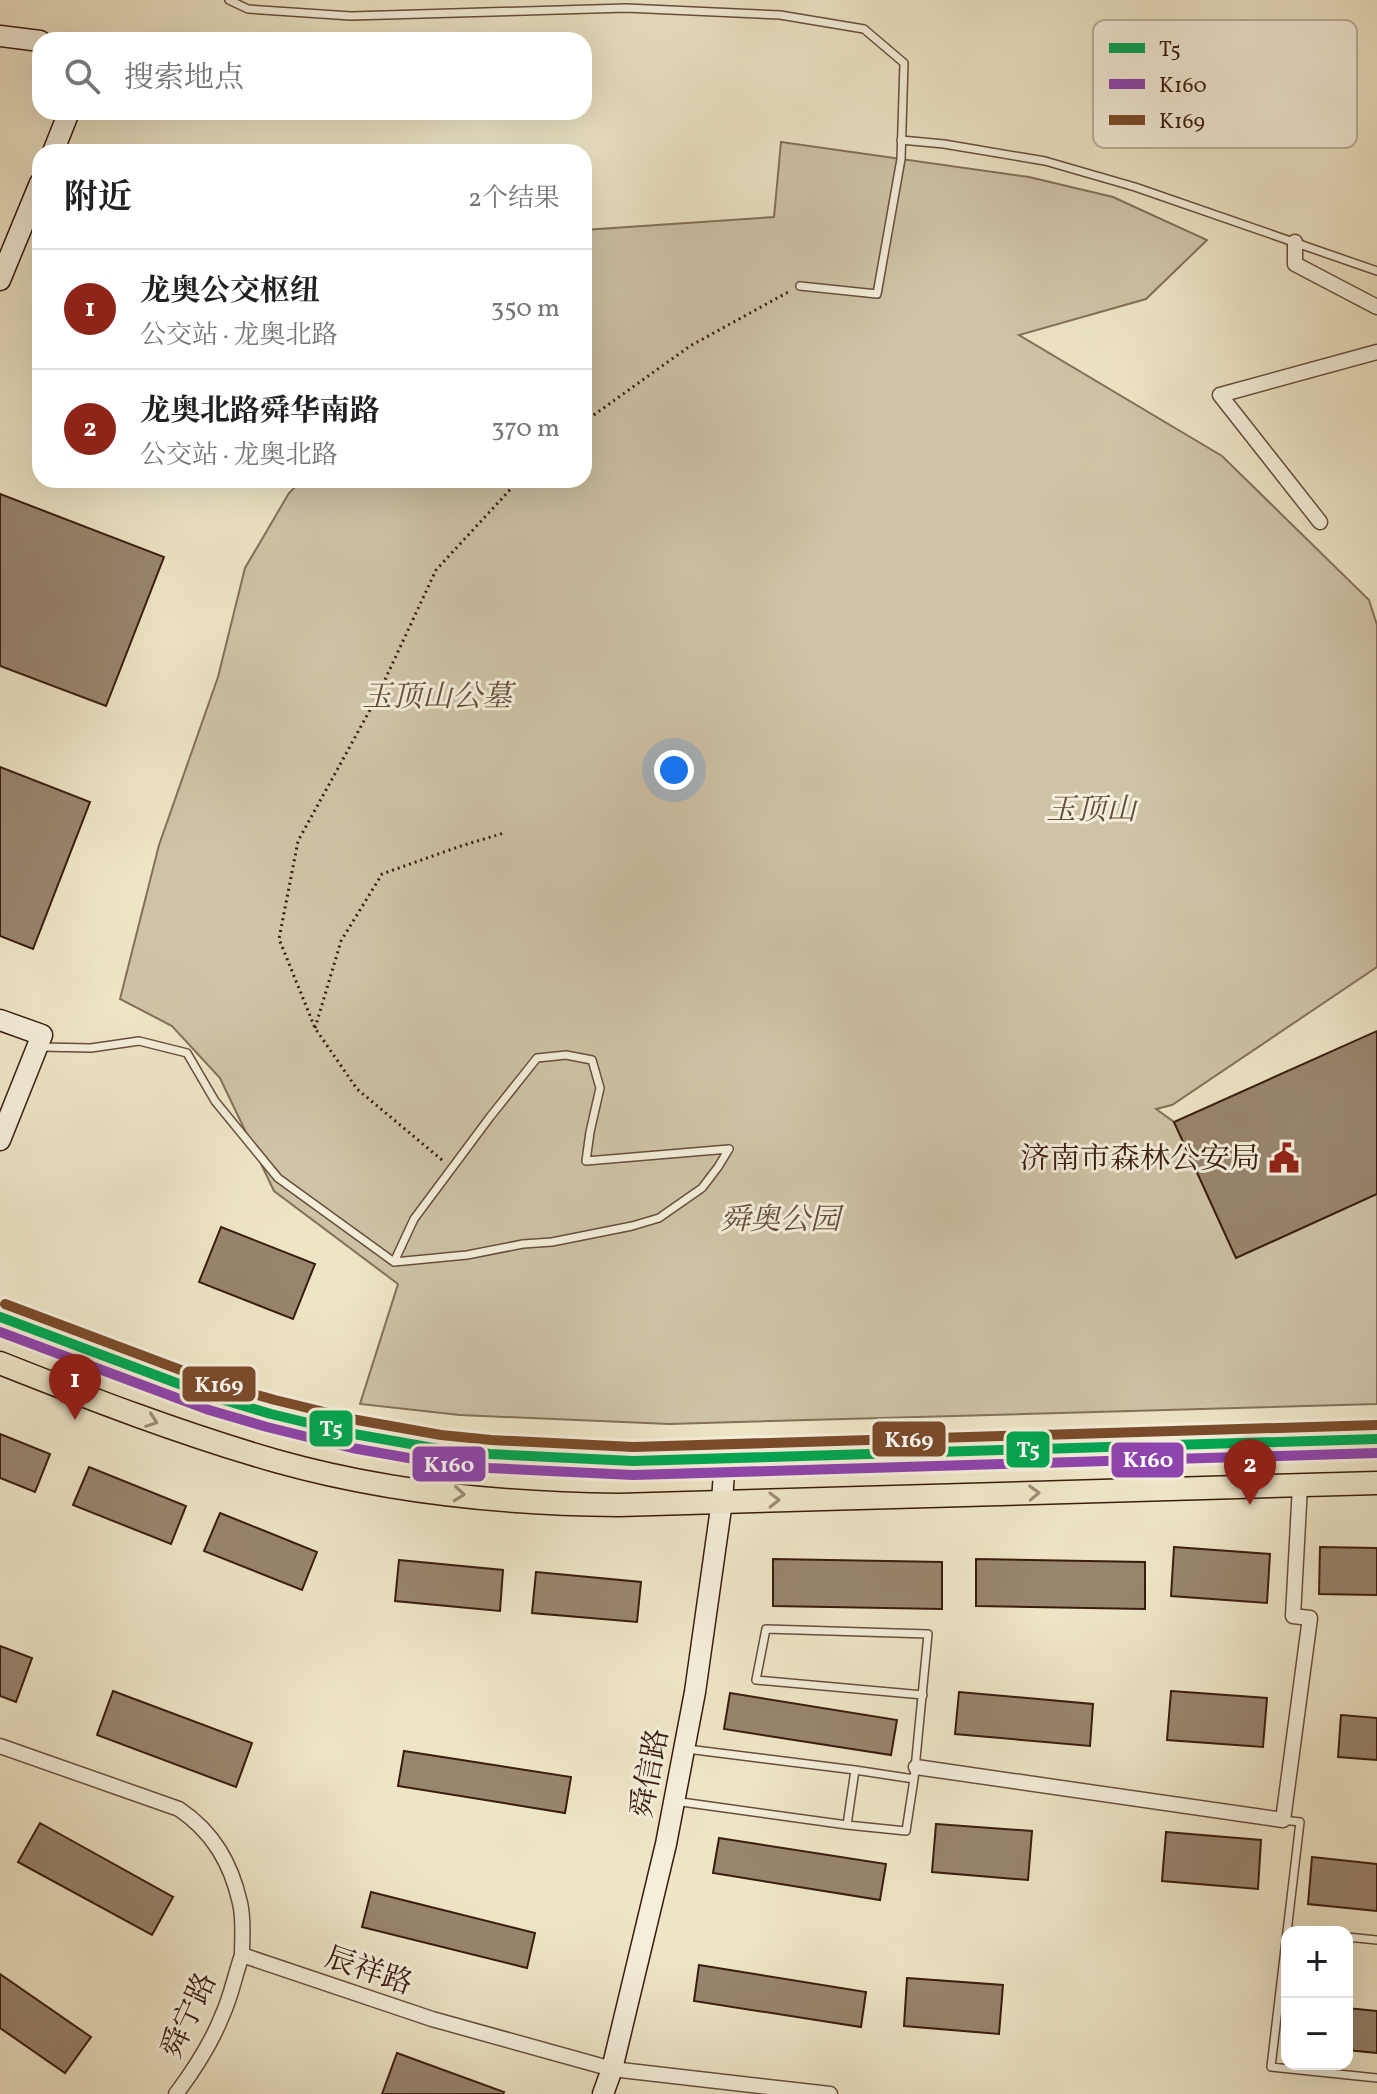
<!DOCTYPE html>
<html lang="zh">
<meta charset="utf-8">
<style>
:root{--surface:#fff;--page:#f6f6f6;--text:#202124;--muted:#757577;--line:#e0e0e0;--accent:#8f2418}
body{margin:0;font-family:Vollkorn,"Noto Serif SC",serif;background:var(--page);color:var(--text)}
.controls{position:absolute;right:24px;bottom:24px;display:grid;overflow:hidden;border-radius:16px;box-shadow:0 8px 32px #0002}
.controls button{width:72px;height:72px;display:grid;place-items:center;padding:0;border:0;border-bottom:2px solid var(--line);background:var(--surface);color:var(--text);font:40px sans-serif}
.you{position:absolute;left:674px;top:770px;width:28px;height:28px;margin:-20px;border:6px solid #fff;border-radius:50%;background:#1a73e8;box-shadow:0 0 0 12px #1a73e833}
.badge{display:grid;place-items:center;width:52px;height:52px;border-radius:50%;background:var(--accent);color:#fff;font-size:26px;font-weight:700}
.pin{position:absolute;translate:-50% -66px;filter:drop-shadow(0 2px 4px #0008)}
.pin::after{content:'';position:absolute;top:42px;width:28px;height:24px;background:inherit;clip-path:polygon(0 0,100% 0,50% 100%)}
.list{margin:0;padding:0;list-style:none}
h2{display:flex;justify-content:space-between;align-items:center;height:104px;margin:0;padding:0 32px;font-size:34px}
h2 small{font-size:26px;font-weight:400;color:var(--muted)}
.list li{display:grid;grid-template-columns:52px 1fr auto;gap:24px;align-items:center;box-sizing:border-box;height:120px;padding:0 32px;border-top:2px solid var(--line)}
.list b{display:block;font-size:30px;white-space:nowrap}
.list p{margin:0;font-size:26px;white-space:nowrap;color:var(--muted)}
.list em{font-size:26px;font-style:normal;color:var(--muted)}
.icon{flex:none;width:44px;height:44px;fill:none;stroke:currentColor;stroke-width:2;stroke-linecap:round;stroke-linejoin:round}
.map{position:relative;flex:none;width:1377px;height:2094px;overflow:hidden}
.search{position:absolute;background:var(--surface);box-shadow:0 8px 32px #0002;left:32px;top:32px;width:560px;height:88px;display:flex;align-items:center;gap:20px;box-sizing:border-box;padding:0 28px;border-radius:24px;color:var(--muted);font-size:30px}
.panel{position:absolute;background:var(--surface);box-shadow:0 8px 32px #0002;left:32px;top:144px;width:560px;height:344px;border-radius:24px}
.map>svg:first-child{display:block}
.green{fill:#cfc3a7;stroke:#84705a;stroke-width:2}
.building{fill:#98856e;stroke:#3a1c0e;stroke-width:2}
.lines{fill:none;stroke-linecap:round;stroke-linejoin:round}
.lane-casing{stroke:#674e3c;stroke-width:10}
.street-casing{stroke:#674e3c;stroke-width:17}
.secondary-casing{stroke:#3a1c0e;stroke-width:23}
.primary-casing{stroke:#3a1c0e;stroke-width:25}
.path{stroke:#3a1c0e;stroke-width:3;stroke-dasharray:2 4;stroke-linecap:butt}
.lane{stroke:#f4eeda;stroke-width:7}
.street{stroke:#f4eeda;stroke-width:14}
.secondary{stroke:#f4eeda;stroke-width:20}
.primary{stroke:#eee5c6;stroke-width:22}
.bus-1-casing{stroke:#f4eeda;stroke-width:16}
.bus-2-casing{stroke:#f4eeda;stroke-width:16}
.bus-3-casing{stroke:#f4eeda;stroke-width:16}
.bus-1{stroke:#00a651;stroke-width:10}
.bus-2{stroke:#8e44ad;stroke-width:10}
.bus-3{stroke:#7a4b2a;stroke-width:10}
.oneway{stroke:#9d8b73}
.labels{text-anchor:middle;stroke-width:6;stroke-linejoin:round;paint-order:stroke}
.park-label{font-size:30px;font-style:italic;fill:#674e3c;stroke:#f4eeda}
.poi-label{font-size:30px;fill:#3a1c0e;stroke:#f4eeda;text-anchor:end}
.street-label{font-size:30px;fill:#3a1c0e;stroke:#f4eeda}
.key{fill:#f4eeda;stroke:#bcaf9d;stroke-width:2}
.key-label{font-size:22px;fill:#3a1c0e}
.line-badge{stroke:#f4eeda;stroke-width:3}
.badge-label{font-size:22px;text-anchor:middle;font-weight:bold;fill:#fff}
</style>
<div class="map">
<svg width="1377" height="2094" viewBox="0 0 1377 2094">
<rect width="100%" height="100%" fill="#eee5c6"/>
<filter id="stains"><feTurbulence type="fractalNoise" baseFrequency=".0025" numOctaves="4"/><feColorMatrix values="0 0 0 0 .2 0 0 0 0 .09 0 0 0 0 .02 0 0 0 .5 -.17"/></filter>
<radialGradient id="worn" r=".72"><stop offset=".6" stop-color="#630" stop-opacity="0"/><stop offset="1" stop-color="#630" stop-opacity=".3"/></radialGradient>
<!-- green -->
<path class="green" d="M 781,142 L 1029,177 L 1113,197 L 1207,240 L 1146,299 L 1019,335 L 1222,456 L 1369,600 L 1377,625 L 1377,967 L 1172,1105 L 1156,1109 L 1174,1122 L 1236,1258 L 1377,1194 L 1377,1404 L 669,1424 L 460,1415 L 360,1404 L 398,1284 L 274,1191 L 220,1078 L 172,1026 L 120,999 L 159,845 L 218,677 L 245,568 L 289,493 L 302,480 L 584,480 L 584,230 L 774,217 Z"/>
<!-- building -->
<path class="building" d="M 0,494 L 164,557 L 106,706 L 0,666 Z
M 0,767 L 90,802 L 33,949 L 0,936 Z
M 1377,1031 L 1377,1194 L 1236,1258 L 1174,1122 Z
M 221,1227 L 315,1264 L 293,1319 L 199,1282 Z
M 0,1434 L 50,1454 L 35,1492 L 0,1478 Z
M 89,1467 L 186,1506 L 171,1544 L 73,1505 Z
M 220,1513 L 317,1552 L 302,1590 L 204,1551 Z
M 1174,1547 L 1270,1554 L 1267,1603 L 1171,1596 Z
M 1320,1547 L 1377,1548 L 1377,1595 L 1319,1594 Z
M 773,1559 L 942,1562 L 942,1609 L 773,1606 Z
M 976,1559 L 1145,1562 L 1145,1609 L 976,1606 Z
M 399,1560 L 503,1570 L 500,1611 L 395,1601 Z
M 536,1572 L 641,1582 L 637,1622 L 532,1613 Z
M 0,1646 L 32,1658 L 16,1702 L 0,1696 Z
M 113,1691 L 252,1743 L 236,1787 L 97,1735 Z
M 1171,1691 L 1267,1698 L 1263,1747 L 1167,1740 Z
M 959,1692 L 1093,1704 L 1090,1746 L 955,1734 Z
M 730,1693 L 897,1720 L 891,1755 L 724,1729 Z
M 1341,1715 L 1377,1718 L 1377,1760 L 1338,1757 Z
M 404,1751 L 571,1777 L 565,1813 L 398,1786 Z
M 40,1823 L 173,1897 L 152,1935 L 18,1862 Z
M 936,1824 L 1032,1831 L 1028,1880 L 932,1872 Z
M 1166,1832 L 1261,1840 L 1258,1889 L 1162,1881 Z
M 719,1838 L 886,1864 L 880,1900 L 713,1873 Z
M 1312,1857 L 1377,1864 L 1377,1911 L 1308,1904 Z
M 371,1892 L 535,1933 L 527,1968 L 362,1927 Z
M 699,1965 L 866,1992 L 861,2027 L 694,2001 Z
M 0,1974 L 91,2037 L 65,2073 L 0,2028 Z
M 907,1978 L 1003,1985 L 999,2034 L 904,2026 Z
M 1347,2008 L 1377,2011 L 1377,2053 L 1347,2050 Z
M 397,2053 L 504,2092 L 503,2094 L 382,2094 Z"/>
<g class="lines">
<!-- lane casing -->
<g class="lane-casing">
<path id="lane" d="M 229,0 L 248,9 L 351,16 L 626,8 L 780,15 L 864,29 L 904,63 L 901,159 L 877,294 L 800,286
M 901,140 L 944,144 L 1045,161 L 1135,187 L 1377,271
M 40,1047 L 91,1048 L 139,1041 L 187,1053 L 215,1101 L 278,1178 L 394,1262 L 467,1255 L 523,1244 L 552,1242 L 632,1226 L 659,1218 L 702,1188 L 718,1167 L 729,1149
M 394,1262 L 414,1219 L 490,1117 L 537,1058 L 566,1055 L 592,1060 L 600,1088 L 590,1132 L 586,1161 L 729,1149
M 914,1779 L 928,1634 L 766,1629 L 756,1680 L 923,1695
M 674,1801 L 847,1825 L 855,1770 L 687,1749
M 1283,1820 L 1300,1822 L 1271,2067 L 1377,2078
M 847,1825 L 906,1831 L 914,1779 L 855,1770
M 1287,1930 L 1307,1932
M 1347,1937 L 1377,1940"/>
</g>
<!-- street casing -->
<g class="street-casing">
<path id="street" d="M 1295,242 L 1295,264 L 1377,307
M 1320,522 L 1220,395 L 1377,352
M 0,1746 L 179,1809 C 213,1832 231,1863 240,1903 C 244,1919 242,1938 242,1955 L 432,2019 L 612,2069 L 830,2094
M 916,1767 L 1283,1820 L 1310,1618 L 1293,1616 L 1300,1486
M 176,2094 C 194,2070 211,2044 222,2016 C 231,1997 235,1975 242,1955"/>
</g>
<!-- secondary casing -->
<g class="secondary-casing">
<path id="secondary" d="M 0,36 L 40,41
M 53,152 L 69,112
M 0,280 L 40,183
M 0,1020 L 42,1035 L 0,1140
M 603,2094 L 612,2069 L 666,1844 L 695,1692 L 722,1501 L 725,1458"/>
</g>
<!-- primary casing -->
<g class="primary-casing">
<path id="primary" d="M 0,1317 L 214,1397 L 271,1414 L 354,1434 L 439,1449 L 490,1454 L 633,1461 L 1377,1439
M 0,1363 C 91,1399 182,1434 276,1461 C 386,1492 505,1504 619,1505 L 1377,1483"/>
</g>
<!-- path -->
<path class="path" d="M 584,422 L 690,346 L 790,291
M 315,1028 L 341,941 L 382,874 L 464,845 L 504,833
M 442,1160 L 357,1089 L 315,1028 L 279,939 L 298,841 L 376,699 L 436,570 L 519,480"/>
<!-- lane -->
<use href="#lane" class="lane"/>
<!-- street -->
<use href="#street" class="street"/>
<!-- secondary -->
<use href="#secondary" class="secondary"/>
<!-- primary -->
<use href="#primary" class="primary"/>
<!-- bus-1 casing -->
<g class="bus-1-casing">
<path id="bus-1" d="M 0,1317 L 214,1397 L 271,1414 L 354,1434 L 439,1449 L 490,1454 L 633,1461 L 1377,1439"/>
</g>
<!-- bus-2 casing -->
<g class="bus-2-casing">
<path id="bus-2" d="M 0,1332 L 209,1410 L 267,1427 L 352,1448 L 437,1463 L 489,1468 L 633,1475 L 1377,1453"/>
</g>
<!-- bus-3 casing -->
<g class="bus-3-casing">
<path id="bus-3" d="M 5,1304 L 218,1384 L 275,1400 L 357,1420 L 441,1435 L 491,1440 L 633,1447 L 1377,1425"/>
</g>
<!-- bus-1 -->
<use href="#bus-1" class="bus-1"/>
<!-- bus-2 -->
<use href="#bus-2" class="bus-2"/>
<!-- bus-3 -->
<use href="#bus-3" class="bus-3"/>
</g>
<!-- one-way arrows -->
<defs><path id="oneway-chevron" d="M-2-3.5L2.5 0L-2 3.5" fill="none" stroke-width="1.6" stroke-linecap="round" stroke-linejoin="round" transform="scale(2)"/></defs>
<g class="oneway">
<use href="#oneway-chevron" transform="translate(152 1421) rotate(20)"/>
<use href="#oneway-chevron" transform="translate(1034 1493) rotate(-2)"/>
<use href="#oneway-chevron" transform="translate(459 1494) rotate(6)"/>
<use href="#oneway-chevron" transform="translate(774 1500) rotate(-1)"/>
</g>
<!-- icons -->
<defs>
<g id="civic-bare" transform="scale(2.4)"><path d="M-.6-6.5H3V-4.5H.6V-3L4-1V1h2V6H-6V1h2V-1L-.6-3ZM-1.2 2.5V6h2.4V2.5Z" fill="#8f2418" stroke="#f4eeda" stroke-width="2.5" paint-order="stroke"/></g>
</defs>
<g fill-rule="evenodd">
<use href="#civic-bare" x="1284" y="1158"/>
</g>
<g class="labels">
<!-- park labels -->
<g class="park-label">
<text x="437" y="706">玉顶山公墓</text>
<text x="1091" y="819">玉顶山</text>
<text x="780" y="1229">舜奥公园</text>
</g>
<!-- poi labels -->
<g class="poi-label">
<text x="1260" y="1168">济南市森林公安局</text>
</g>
<!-- street labels -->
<g class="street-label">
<text transform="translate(649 1773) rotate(-79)" y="10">舜信路</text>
<text transform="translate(369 1970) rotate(19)" y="10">辰祥路</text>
<text transform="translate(188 2015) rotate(-65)" y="10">舜宁路</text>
</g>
</g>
<!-- legend -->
<rect x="1093" y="20" width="264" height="128" rx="12" class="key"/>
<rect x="1109" y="43" width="36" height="10" fill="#00a651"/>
<rect x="1109" y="79" width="36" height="10" fill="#8e44ad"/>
<rect x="1109" y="115" width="36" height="10" fill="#7a4b2a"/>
<g class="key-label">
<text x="1159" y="56">T5</text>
<text x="1159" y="92">K160</text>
<text x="1159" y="128">K169</text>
</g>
<g class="line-badge">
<rect x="181" y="1365" width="76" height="38" rx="8" fill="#7a4b2a"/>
<rect x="308" y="1409" width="46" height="39" rx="8" fill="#00a651"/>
<rect x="871" y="1420" width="76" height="38" rx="8" fill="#7a4b2a"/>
<rect x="1005" y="1430" width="46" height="39" rx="8" fill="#00a651"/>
<rect x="1110" y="1441" width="75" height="38" rx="8" fill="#8e44ad"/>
<rect x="411" y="1445" width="76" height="38" rx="8" fill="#8e44ad"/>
</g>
<g class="badge-label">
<text x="219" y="1392">K169</text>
<text x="331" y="1436">T5</text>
<text x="909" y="1447">K169</text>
<text x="1028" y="1457">T5</text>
<text x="1148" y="1467">K160</text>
<text x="449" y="1472">K160</text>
</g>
<rect width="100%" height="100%" filter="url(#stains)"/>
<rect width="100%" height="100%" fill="url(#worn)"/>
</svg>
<div class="controls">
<button>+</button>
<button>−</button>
</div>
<div class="you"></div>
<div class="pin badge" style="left:75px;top:1420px">1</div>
<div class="pin badge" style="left:1250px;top:1505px">2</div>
<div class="search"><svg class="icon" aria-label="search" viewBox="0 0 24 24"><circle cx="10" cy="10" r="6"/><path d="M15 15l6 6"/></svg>搜索地点</div>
<section class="panel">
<h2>附近<small>2个结果</small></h2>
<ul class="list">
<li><span class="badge">1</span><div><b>龙奥公交枢纽</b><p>公交站 · 龙奥北路</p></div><em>350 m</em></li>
<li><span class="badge">2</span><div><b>龙奥北路舜华南路</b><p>公交站 · 龙奥北路</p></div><em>370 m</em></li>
</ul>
</section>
</div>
